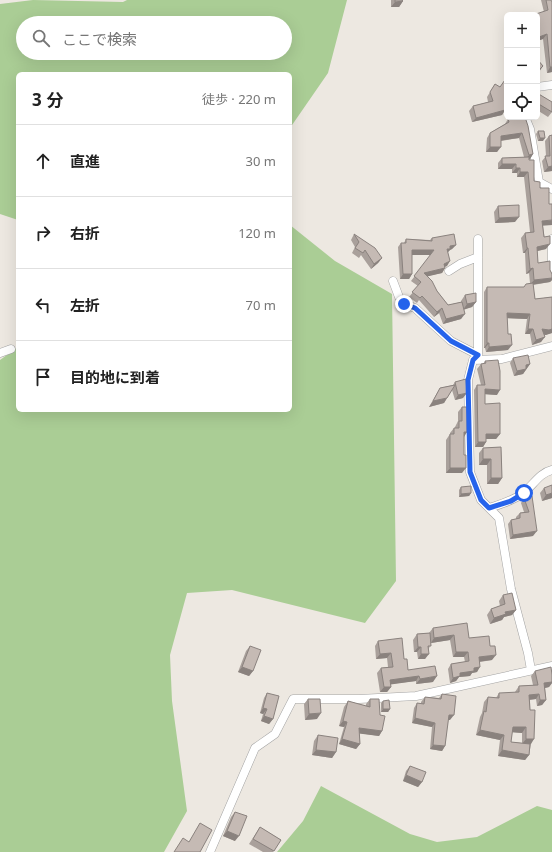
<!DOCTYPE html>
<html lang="ja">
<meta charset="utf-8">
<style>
:root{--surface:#fff;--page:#f2f2f2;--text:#222;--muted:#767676;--line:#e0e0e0}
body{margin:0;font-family:"Noto Sans","Noto Sans JP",sans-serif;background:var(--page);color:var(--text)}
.controls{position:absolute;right:12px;top:12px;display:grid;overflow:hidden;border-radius:6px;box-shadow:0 4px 16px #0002}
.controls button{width:36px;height:36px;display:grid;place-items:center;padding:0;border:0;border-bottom:1px solid var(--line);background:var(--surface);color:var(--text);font:20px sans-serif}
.stop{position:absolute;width:12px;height:12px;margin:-9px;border:3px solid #2563eb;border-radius:50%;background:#fff}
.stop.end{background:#2563eb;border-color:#fff;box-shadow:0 1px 4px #0008}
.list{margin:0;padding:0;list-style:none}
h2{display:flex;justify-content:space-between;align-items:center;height:52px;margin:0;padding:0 16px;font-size:17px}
h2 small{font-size:13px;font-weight:400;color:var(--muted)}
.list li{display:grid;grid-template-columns:26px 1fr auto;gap:12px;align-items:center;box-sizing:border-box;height:72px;padding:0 16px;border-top:1px solid var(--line)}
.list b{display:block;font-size:15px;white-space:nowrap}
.list em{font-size:13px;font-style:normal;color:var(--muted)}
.icon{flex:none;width:22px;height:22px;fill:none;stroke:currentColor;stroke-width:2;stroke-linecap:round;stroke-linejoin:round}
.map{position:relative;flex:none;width:552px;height:852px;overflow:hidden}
.search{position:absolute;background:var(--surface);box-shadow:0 4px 16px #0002;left:16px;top:16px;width:276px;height:44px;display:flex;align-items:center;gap:10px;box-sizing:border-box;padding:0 14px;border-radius:22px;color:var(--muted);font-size:15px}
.panel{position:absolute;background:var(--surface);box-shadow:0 4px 16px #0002;left:16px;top:72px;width:276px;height:340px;border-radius:6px}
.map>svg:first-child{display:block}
.forest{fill:#aacd95;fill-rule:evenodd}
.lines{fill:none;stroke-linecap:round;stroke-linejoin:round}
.minor-casing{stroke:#a3a3a3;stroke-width:9}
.minor{stroke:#fff;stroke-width:8}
.wall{fill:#a9a09b;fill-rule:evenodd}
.shaded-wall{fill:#8a827e}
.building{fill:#c5bab4;stroke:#8a827e}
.route{stroke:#2563eb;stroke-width:5}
</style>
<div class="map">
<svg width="552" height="852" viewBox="0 0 552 852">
<rect width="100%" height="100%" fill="#ede8e1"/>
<!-- forest -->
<path class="forest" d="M 33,0 L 123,2 L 127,0 L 347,0 L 328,73 L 290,128 L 290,74 L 18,74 L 18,220 L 0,214 L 0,4 ZM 23,23 L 285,23 L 285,53 L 23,53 Z
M 290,225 L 335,261 L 392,294 L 396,581 L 365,623 L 232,590 L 187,593 L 170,655 L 172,701 L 187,811 L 164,852 L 0,852 L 0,360 L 18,347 L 18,410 L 290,410 Z
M 321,786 L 410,834 L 437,842 L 477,837 L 537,806 L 552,810 L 552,852 L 277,852 L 303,821 Z"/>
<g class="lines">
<!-- minor casing -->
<g class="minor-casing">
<path id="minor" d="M 537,87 L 552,85
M 525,117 L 530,129 L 539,182 L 552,189
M 478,239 L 478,355 L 473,360 L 468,380 L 470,472 L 481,500 L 499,518 L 511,589 L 528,653 L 531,670
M 552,239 L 552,275
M 449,271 L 460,264 L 478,257
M 393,281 L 399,297 L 404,304 L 415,308 L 451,341 L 478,355
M 0,353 L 11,349
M 473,360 L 502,359 L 552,346
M 489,508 C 501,504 513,501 523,493 C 533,486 539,473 552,470
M 210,852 L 255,748 L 275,734 L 293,699 L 359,699 L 416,696 L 552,666"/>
</g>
<!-- minor -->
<use href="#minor" class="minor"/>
</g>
<!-- wall -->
<path class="wall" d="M 391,0 L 402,0 L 403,1 L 399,7 L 391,7 Z
M 541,0 L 551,0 L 552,72 L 547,73 L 543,39 L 537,41 L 537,15 L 544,12 Z
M 495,84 L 505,105 L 505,110 L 502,115 L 472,122 L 469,111 L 473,106 L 488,102 L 487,97 Z
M 537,93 L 552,112 L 548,117 L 537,110 Z
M 522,117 L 533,154 L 530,159 L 529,160 L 534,181 L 540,188 L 543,226 L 546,249 L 537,251 L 538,263 L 550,270 L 552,274 L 552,280 L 550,282 L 533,285 L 535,299 L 552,297 L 552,333 L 544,335 L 541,342 L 532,345 L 530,334 L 525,334 L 527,319 L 507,318 L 508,350 L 486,352 L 485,348 L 484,348 L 484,292 L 487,287 L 524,287 L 530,283 L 529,273 L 526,274 L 525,253 L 523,253 L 521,238 L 525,233 L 530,232 L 524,177 L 517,177 L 517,173 L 512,173 L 512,169 L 498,169 L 498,163 L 502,158 L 524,157 L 519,138 L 501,141 L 497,152 L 486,152 L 487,138 L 490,133 L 505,124 L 508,119 Z
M 538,131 L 543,141 L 538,141 L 536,134 Z
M 552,135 L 552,171 L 544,172 L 542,161 L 546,156 L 545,141 L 549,136 Z
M 498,206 L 515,222 L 495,223 L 494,212 Z
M 354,234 L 382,258 L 378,263 L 371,269 L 361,255 L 359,258 L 352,253 L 355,247 L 351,240 Z
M 432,238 L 456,245 L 452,249 L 450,250 L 448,252 L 447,266 L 444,267 L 445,268 L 442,273 L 427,276 L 437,291 L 448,305 L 461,302 L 461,301 L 465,295 L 476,302 L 472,307 L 464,309 L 461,319 L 443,324 L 439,313 L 434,317 L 419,300 L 417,303 L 409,297 L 418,286 L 411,281 L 431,255 L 412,255 L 412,274 L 409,279 L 400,279 L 398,247 L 401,243 L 404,243 L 406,239 L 430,240 Z
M 513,358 L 530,364 L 523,374 L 514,376 L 510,363 Z
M 485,361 L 497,395 L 485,394 L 485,404 L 500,434 L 496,439 L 486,439 L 486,442 L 483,447 L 475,447 L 474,390 L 477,385 L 481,385 L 477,369 L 481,364 L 483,364 Z
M 455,382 L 463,398 L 455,400 L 452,390 L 444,403 L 429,407 L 440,388 L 453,385 Z
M 462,407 L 464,437 L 462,473 L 446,473 L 446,440 L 450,434 L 450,433 L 454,428 L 455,428 L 455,427 L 458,421 L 458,412 Z
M 501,447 L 502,478 L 498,484 L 487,484 L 487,465 L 479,465 L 479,453 L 483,448 Z
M 461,487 L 471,493 L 469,496 L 459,497 L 459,490 Z
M 544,488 L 552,498 L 542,501 L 540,493 Z
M 532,496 L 533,536 L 510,539 L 508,524 L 511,520 L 516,519 L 516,517 L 520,513 L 524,512 L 521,503 L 524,498 Z
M 503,595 L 516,610 L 512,615 L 504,617 L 502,620 L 490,624 L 487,615 L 491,609 L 500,606 L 499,601 Z
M 433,628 L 469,638 L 492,660 L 480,662 L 477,672 L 472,673 L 470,676 L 459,677 L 456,681 L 450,683 L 448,669 L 451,664 L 465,662 L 464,657 L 453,657 L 450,640 L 431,643 L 425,659 L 418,659 L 417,652 L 414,652 L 413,640 L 417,634 L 429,633 Z
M 378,641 L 404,659 L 408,670 L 433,682 L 416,684 L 416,681 L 390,684 L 391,687 L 387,692 L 380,692 L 377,673 L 381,668 L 388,667 L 387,658 L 376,659 L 375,646 Z
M 250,646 L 253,671 L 249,676 L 238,672 L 246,651 Z
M 535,671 L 552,675 L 552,683 L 549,687 L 545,688 L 546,700 L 542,705 L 537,706 L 536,699 L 530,700 L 531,744 L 529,755 L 525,760 L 498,756 L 500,740 L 476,735 L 480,717 L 482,713 L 484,702 L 488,697 L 496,698 L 499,693 L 515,693 L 515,692 L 519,686 L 533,685 L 531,676 ZM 512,732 L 522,733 L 522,743 L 511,742 Z
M 267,693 L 273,719 L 269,724 L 261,721 L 263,714 L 260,713 L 264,698 Z
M 442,694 L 450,720 L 448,720 L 445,746 L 442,751 L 430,749 L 432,727 L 412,723 L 414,708 L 417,703 L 421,703 L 421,702 L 425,697 L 439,698 Z
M 308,699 L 317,719 L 305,720 L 304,704 Z
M 370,699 L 380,715 L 382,731 L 379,736 L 359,733 L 360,744 L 356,749 L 339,744 L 344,727 L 339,726 L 344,707 L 348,701 L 366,706 L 366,704 Z
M 383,701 L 390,709 L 388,712 L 381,712 L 381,703 Z
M 318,735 L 336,752 L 332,758 L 312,755 L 314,741 Z
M 410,766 L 422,782 L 418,787 L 403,781 L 406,771 Z
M 235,812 L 235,841 L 223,836 L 231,817 Z
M 260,827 L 281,840 L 273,852 L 263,852 L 249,844 Z"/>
<!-- shaded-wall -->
<path class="shaded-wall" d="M 403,1 L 399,7 L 391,7 L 395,2 Z
M 547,34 L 543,39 L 537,41 L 537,40 L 539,37 Z
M 543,66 L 539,72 L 537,74 L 537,72 Z
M 550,67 L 552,67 L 552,72 L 547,73 Z
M 505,110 L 502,115 L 472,122 L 476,118 Z
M 522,133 L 519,138 L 498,141 L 501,136 Z
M 540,138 L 545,138 L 543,141 L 538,141 Z
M 490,147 L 501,147 L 497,152 L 486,152 Z
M 533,154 L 530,159 L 525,160 L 529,155 Z
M 502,164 L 516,164 L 512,169 L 498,169 Z
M 552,166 L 552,171 L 544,172 L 548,167 Z
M 516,168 L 520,168 L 517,173 L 512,173 Z
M 520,172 L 528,172 L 524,177 L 517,177 Z
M 519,217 L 515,222 L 495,223 L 499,218 Z
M 552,220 L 552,225 L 539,226 L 542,221 Z
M 550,244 L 546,249 L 533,252 L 537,247 Z
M 456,245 L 452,249 L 450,250 L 447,253 L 444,254 L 450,246 Z
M 527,248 L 528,248 L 525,253 L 523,253 Z
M 412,250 L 434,250 L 431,255 L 409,255 Z
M 382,258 L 378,263 L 371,269 L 374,264 Z
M 450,261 L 447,266 L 441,268 L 444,264 Z
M 445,268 L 442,273 L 421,278 L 424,273 Z
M 533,268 L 529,273 L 526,274 L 530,269 Z
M 403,274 L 412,274 L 409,279 L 400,279 Z
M 552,278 L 552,280 L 550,282 L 530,285 L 534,280 Z
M 476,302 L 472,307 L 463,310 L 467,304 Z
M 442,308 L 439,313 L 434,317 L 437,312 Z
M 507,313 L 530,314 L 527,319 L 503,318 Z
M 465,314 L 461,319 L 443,324 L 446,319 Z
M 528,329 L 533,329 L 530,334 L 525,334 Z
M 542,329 L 552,329 L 552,333 L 546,335 L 539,334 Z
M 545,337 L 541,342 L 532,345 L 536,340 Z
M 487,343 L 489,343 L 485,348 L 484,348 Z
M 512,345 L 508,350 L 486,352 L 489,347 Z
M 530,364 L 523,374 L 514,376 L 517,371 L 526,365 Z
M 485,389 L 500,390 L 497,395 L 482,394 Z
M 467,393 L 463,398 L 455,400 L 458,395 Z
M 447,398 L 444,403 L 429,407 L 433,401 Z
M 464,432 L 467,432 L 464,437 Z
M 486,434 L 500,434 L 496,439 L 482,439 Z
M 478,442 L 486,442 L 483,447 L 475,447 Z
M 483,459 L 491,459 L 487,465 L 479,465 Z
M 450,468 L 466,468 L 462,473 L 446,473 Z
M 491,478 L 502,478 L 498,484 L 487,484 Z
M 471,493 L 469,496 L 459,497 L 461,494 Z
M 552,493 L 552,498 L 542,501 L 546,495 Z
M 537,531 L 533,536 L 510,539 L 513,535 Z
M 516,610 L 512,615 L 504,617 L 502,620 L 490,624 L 494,618 L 505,612 Z
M 454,635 L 450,640 L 431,643 L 434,638 Z
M 418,647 L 421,647 L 417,652 L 414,652 Z
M 456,652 L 468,652 L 464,657 L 453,657 Z
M 391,653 L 387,658 L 376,659 L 380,654 Z
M 421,654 L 429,654 L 425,659 L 418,659 Z
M 496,655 L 492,660 L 476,662 L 479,657 Z
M 242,667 L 253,671 L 249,676 L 238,672 Z
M 480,667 L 477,672 L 472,673 L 470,676 L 459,677 L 456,681 L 450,683 L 453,678 L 460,673 L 474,668 Z
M 419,676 L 416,681 L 387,685 L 390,680 Z
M 437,676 L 433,682 L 416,684 L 420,679 Z
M 552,682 L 552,683 L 549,687 L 540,689 L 544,683 Z
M 384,687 L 391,687 L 387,692 L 380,692 Z
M 539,694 L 536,699 L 525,700 L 529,695 Z
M 540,700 L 546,700 L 542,705 L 537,706 Z
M 263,708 L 267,709 L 263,714 L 260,713 Z
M 383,709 L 390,709 L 388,712 L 381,712 Z
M 321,713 L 317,719 L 305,720 L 309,714 Z
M 449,715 L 454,715 L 450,720 L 445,720 Z
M 264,716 L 273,719 L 269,724 L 261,721 Z
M 415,718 L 435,723 L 432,727 L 412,723 Z
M 343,721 L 347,722 L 344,727 L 339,726 Z
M 513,727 L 526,727 L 522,733 L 509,732 Z
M 359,728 L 382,731 L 379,736 L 355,733 Z
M 480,730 L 504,735 L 500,740 L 476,735 Z
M 342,739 L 360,744 L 356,749 L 339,744 Z
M 526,739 L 534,739 L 531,744 L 522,744 Z
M 433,745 L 445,746 L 442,751 L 430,749 Z
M 316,750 L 336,752 L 332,758 L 312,755 Z
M 502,750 L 529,755 L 525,760 L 498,756 Z
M 406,775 L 422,782 L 418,787 L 403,781 Z
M 227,831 L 239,836 L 235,841 L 223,836 Z"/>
<!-- building -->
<path class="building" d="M 395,0 L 402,0 L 403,1 L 395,2 Z
M 546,0 L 551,0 L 552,2 L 552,67 L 550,67 L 547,34 L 539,37 L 537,33 L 537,15 L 533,15 L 548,10 Z
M 523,13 L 525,15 L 520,15 Z
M 537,59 L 543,66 L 537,72 Z
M 507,77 L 507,101 L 505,105 L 505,110 L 476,118 L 473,106 L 493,101 L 490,92 L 495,84 L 500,87 Z
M 537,93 L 552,102 L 552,112 L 537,103 Z
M 522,117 L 525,117 L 528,126 L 533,154 L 529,155 L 522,133 L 501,136 L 501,147 L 490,147 L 490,133 L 509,122 L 508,119 Z
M 538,131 L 544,131 L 545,138 L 540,138 Z
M 552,135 L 552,166 L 548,167 L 545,156 L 550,156 L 549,136 Z
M 529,157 L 529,160 L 534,160 L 534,181 L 540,182 L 540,188 L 549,188 L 549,204 L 552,204 L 552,220 L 542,221 L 544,237 L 550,236 L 550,244 L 537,247 L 538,263 L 550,261 L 550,270 L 552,274 L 552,278 L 534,280 L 533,268 L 530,269 L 528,248 L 527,248 L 525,233 L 534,232 L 528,172 L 520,172 L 520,168 L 516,168 L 516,164 L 502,164 L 502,158 Z
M 519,205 L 519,217 L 499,218 L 498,206 Z
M 354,234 L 375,248 L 382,258 L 374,264 L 365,250 L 363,253 L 355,248 L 359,242 Z
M 454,234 L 456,245 L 450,246 L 450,249 L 447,249 L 450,261 L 444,264 L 445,268 L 424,273 L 432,281 L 437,291 L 448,305 L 462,302 L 465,314 L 446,319 L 442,308 L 437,312 L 422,296 L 420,298 L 412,292 L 421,282 L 414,276 L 434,250 L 412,250 L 412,274 L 403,274 L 401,243 L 406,243 L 406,239 L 432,241 L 432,238 Z
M 533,283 L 535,299 L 552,297 L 552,329 L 549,330 L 542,329 L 545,337 L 536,340 L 533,329 L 528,329 L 530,314 L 507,313 L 508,334 L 511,334 L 512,345 L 489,347 L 489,343 L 487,343 L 487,287 L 524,287 L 526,284 Z
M 476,293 L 476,302 L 467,304 L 465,295 Z
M 528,355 L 530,364 L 526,365 L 526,369 L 517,371 L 513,358 Z
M 498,360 L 500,371 L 500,390 L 485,389 L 485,404 L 500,403 L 500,434 L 486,434 L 486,442 L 478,442 L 477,385 L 485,385 L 481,364 L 486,363 L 485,361 Z
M 466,379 L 467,393 L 458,395 L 455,382 Z
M 455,385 L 447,398 L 433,401 L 440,388 Z
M 462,407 L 467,407 L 467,432 L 464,432 L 464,455 L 466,455 L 466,468 L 450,468 L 450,434 L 454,434 L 454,428 L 459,428 L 459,421 L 462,421 Z
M 501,447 L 502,478 L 491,478 L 491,459 L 483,459 L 483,448 Z
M 552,485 L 552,493 L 546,495 L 544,488 Z
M 471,486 L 471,493 L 461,494 L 461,487 Z
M 532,496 L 537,531 L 513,535 L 511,520 L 520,518 L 520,513 L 529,512 L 524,498 Z
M 512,593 L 516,610 L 505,612 L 506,614 L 494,618 L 491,609 L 505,604 L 503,595 Z
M 467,623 L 469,638 L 489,636 L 490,646 L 495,646 L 496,655 L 479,657 L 480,667 L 474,668 L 474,671 L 460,673 L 460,676 L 453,678 L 451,664 L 469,661 L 468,652 L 456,652 L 454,635 L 434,638 L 433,628 Z
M 430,633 L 431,646 L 428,646 L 429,654 L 421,654 L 421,647 L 418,647 L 417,634 Z
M 402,638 L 404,659 L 407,659 L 408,670 L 435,666 L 437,676 L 420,679 L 419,676 L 390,680 L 391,687 L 384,687 L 381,668 L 393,667 L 391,653 L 380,654 L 378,641 Z
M 250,646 L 261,650 L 253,671 L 242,667 Z
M 551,667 L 552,675 L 552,682 L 544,683 L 546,700 L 540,700 L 539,694 L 529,695 L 530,710 L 535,710 L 534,739 L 526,739 L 526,727 L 513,727 L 511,742 L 530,744 L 529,755 L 502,750 L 504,735 L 480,730 L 484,711 L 486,712 L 488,697 L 499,698 L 499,693 L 519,692 L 519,686 L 538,685 L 535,671 Z
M 267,693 L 279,696 L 273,719 L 264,716 L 267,709 L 263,708 Z
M 442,694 L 456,696 L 454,715 L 449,715 L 445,746 L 433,745 L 435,723 L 415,718 L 417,703 L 424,704 L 425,697 L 441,699 Z
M 308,699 L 320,699 L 321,713 L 309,714 Z
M 370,699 L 379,699 L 380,715 L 385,716 L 382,731 L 359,728 L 360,744 L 342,739 L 347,722 L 343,721 L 348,701 L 370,707 Z
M 389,700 L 390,709 L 383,709 L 383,701 Z
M 318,735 L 338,738 L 336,752 L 316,750 Z
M 410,766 L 426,772 L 422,782 L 406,775 Z
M 235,812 L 247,816 L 239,836 L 227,831 Z
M 200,823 L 212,830 L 200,852 L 174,852 L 183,838 L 189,842 Z
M 260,827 L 281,840 L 274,851 L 253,839 Z"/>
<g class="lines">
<!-- route -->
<path class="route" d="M 404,304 L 415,308 L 451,341 L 478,355 L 473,360 L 468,380 L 470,472 L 481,500 L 489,508 L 511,501 L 524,493"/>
</g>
</svg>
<div class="controls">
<button>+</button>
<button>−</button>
<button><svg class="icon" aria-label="locate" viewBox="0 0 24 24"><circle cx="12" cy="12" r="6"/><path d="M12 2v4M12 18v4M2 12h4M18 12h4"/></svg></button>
</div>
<div class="stop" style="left:524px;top:493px"></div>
<div class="stop end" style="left:404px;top:304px"></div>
<div class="search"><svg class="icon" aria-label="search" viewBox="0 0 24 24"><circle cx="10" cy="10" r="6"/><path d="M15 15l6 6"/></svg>ここで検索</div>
<section class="panel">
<h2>3 分<small>徒歩 · 220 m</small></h2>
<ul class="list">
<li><svg class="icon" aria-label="ahead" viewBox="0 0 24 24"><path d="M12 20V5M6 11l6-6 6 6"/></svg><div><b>直進</b></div><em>30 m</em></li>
<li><svg class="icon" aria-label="right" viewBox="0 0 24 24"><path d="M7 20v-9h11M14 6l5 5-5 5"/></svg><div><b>右折</b></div><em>120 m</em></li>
<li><svg class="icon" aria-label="left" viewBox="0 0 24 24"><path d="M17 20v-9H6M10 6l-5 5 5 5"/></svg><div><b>左折</b></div><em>70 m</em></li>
<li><svg class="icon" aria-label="arrive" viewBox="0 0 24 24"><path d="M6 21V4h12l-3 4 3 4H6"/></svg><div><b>目的地に到着</b></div></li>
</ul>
</section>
</div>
